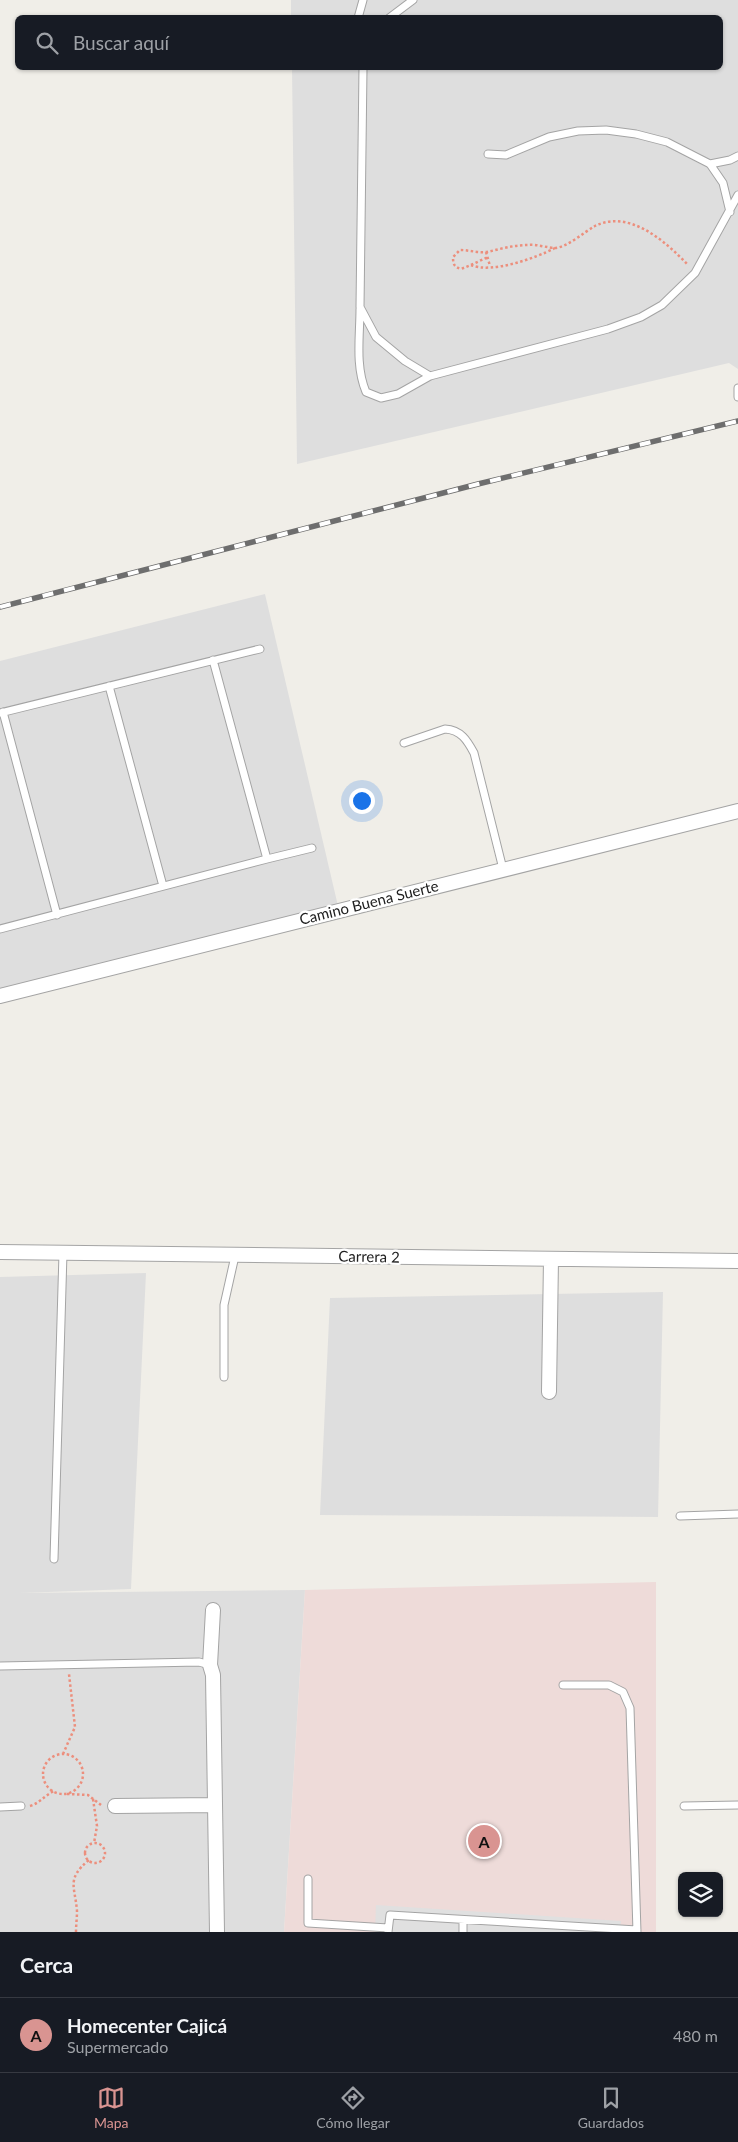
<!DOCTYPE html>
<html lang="es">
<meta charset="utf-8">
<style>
:root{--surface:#171b24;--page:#242831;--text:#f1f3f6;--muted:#9ea1a6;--line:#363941;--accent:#d99491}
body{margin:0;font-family:Lato,sans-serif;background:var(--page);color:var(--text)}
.controls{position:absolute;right:15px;bottom:15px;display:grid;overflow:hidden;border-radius:8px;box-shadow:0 1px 4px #0004}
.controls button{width:45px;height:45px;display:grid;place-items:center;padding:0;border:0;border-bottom:1px solid var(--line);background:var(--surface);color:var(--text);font:25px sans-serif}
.you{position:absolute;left:361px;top:800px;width:18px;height:18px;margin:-12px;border:4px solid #fff;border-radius:50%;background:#1a73e8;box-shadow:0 0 0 8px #1a73e833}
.badge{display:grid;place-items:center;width:32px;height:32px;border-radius:50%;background:var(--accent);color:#111;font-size:16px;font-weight:700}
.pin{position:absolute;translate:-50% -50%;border:2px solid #fff;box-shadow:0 1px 5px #0006}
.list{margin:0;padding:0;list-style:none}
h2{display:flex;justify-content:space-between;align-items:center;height:65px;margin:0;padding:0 20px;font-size:21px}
h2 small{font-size:16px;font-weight:400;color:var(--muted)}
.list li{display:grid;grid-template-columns:32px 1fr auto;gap:15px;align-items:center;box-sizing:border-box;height:75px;padding:0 20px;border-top:1px solid var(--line)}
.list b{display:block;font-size:19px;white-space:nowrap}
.list p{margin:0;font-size:16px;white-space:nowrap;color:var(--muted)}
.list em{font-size:16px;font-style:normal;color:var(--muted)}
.icon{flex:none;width:28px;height:28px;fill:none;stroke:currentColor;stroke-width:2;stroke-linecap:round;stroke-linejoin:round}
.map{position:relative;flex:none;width:738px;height:1932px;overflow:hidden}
.search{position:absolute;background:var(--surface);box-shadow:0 1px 4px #0004;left:15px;right:15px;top:15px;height:55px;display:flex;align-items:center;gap:12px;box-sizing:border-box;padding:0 18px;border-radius:8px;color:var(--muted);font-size:19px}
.sheet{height:140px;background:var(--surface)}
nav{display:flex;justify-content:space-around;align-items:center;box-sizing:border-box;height:70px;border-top:1px solid var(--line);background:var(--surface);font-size:14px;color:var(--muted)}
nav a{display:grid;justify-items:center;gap:2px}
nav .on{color:var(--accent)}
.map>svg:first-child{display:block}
.residential{fill:#dedede}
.commercial{fill:#eedbd9}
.parking{fill:#e0e0e0}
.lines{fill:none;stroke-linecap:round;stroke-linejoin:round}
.lane-casing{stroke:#a4a4a4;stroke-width:9}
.street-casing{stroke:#a4a4a4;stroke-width:16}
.path{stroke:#ec8f7d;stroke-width:2.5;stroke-dasharray:2.5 2.5;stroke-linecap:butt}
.lane{stroke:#fff;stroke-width:7}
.street{stroke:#fff;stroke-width:14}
.rail-casing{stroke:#6e6e6e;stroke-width:5.5}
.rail{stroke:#fff;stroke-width:4;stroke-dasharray:11;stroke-linecap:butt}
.labels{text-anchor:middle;stroke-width:4.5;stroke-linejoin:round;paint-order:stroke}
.street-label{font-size:15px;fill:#202020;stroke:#fff}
</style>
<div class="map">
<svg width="738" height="1932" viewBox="0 0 738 1932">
<rect width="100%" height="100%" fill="#f0eee8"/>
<!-- residential -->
<path class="residential" d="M 291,0 L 738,0 L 738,369 L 729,363 L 297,464 L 292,68 L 720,68 L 720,18 L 291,18 Z
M 265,594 L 338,906 L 0,992 L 0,661 Z
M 146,1273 L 131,1589 L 20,1593 L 305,1590 L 284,1932 L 0,1932 L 0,1277 Z
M 663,1292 L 658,1517 L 320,1515 L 330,1298 Z"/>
<!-- commercial -->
<path class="commercial" d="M 656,1582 L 656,1932 L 284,1932 L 305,1590 Z"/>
<!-- parking -->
<path class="parking" d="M 376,1905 L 621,1921 L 620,1932 L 375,1932 Z"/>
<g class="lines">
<!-- lane casing -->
<g class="lane-casing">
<path id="lane" d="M 358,18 L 363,0
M 389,18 L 413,0
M 363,68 L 360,307 L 376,337 L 405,361 L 430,376 L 608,329 L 641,317 L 662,305 L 695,273 L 738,195
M 488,154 L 506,155 L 549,137 L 578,131 L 606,130 L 636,134 L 667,142 L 710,164 L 723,183 L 730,212
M 710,164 L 730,160 L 738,156
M 360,309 C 360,336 355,366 366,392 L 381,398 L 398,394 L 430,376
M 738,388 L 738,397
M 213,660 L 267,859 L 312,848
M 109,686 L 163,886
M 3,712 L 57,915
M 0,713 L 260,649
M 404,743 L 445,729 C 461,730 467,740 474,753 L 503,869
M 0,929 L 267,859
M 224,1377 L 224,1305 L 235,1256
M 680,1516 L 738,1514
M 54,1559 L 63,1253
M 0,1666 L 199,1662 L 210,1665
M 563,1685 L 609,1685 L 623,1692 L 630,1708 L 637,1932
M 684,1806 L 738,1805
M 0,1807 L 21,1806
M 308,1879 L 308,1923 L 388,1928
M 388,1932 L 390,1915 L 637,1930
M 463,1932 L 463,1920"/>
</g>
<!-- street casing -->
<g class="street-casing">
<path id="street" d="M 0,996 L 738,811
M 0,1252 L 738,1261
M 549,1392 L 551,1259
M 213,1610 L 210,1665 L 213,1675 L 217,1932
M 115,1806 L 215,1805"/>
</g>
<!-- path -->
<path class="path" d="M 555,248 C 536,258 491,274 471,265 L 461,269 C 454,267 453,264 453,257 L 460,250 C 469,250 477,253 487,252 C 500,249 514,245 528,245 C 537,244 548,248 555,248 C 568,247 584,232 595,226 C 629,209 665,241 687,264
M 486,252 L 490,266
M 471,265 L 488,257
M 63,1754 L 75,1727 L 69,1674
M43 1774a20 20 0 1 1 40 0a20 20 0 1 1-40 0Z
M 67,1794 L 88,1795 L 101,1805
M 93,1799 L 97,1826 L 94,1843
M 30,1806 C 40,1803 45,1795 54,1791
M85 1853a10 10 0 1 1 20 0a10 10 0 1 1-20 0Z
M 76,1932 C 76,1925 77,1918 77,1911 C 75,1886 66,1879 89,1860"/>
<!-- lane -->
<use href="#lane" class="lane"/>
<!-- street -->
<use href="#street" class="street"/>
<!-- rail casing -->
<g class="rail-casing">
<path id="rail" d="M 0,607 L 478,484 L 738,421"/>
</g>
<!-- rail -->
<use href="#rail" class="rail"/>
</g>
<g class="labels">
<!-- street labels -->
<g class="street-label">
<text transform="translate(369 903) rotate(-14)" y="5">Camino Buena Suerte</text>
<text transform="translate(369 1257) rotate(1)" y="5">Carrera 2</text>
</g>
</g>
</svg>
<div class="controls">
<button><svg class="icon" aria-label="layers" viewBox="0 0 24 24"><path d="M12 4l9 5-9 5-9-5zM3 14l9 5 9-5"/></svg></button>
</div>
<div class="you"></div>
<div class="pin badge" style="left:484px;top:1841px">A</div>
<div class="search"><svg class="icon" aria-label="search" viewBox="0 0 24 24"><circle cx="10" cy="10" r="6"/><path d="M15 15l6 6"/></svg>Buscar aquí</div>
</div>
<section class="sheet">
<h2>Cerca<small></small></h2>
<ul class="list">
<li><span class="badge">A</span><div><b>Homecenter Cajicá</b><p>Supermercado</p></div><em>480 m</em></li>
</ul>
</section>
<nav>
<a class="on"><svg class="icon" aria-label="map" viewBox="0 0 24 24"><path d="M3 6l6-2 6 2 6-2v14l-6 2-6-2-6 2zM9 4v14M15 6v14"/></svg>Mapa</a>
<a><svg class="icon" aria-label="directions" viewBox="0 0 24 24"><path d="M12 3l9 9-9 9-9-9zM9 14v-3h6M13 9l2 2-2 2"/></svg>Cómo llegar</a>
<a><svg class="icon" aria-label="saved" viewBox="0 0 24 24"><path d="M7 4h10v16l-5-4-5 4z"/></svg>Guardados</a>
</nav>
